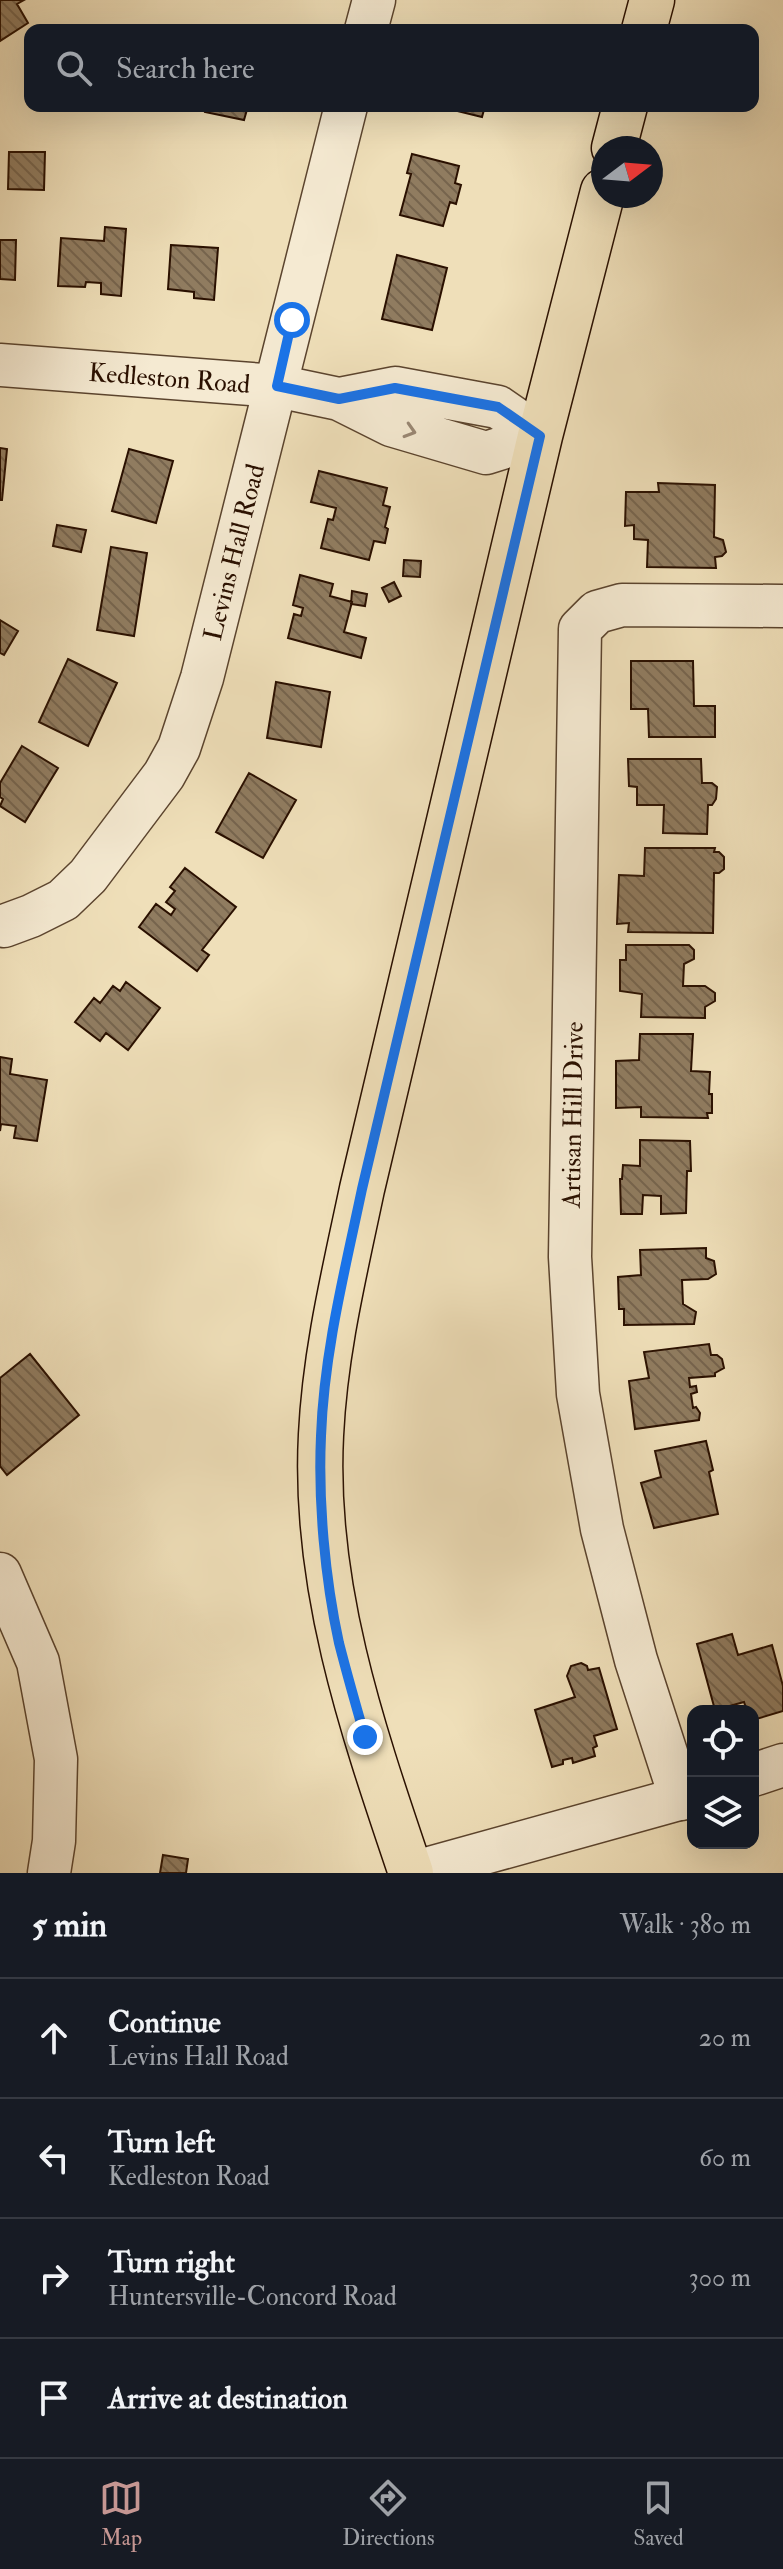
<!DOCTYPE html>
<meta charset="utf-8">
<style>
:root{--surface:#171b24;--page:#242831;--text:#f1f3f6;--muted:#9ea1a6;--line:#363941;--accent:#c59692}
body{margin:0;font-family:"IM FELL Double Pica",serif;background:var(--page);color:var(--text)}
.controls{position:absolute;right:24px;bottom:24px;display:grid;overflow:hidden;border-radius:16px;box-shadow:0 8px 32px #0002}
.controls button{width:72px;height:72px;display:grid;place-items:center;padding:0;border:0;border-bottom:2px solid var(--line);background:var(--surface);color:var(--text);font:40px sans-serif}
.compass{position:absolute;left:591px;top:136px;width:72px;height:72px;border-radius:50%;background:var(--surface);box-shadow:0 8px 32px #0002;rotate:74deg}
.stop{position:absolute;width:24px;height:24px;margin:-18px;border:6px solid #1a73e8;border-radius:50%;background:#fff}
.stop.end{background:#1a73e8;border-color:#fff;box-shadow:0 2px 8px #0008}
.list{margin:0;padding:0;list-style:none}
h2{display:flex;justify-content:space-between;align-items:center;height:104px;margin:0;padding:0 32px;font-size:34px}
h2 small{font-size:26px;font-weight:400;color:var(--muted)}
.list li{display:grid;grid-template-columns:52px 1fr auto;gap:24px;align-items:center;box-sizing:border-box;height:120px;padding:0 32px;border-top:2px solid var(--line)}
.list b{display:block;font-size:30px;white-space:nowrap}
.list p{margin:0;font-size:26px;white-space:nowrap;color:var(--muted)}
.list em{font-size:26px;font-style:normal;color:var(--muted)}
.icon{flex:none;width:44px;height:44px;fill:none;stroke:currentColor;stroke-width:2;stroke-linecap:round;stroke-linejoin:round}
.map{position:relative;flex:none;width:783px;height:1873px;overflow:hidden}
.search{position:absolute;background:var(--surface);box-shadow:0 8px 32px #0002;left:24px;right:24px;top:24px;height:88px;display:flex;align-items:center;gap:20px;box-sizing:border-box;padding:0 28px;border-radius:16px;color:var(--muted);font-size:30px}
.sheet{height:584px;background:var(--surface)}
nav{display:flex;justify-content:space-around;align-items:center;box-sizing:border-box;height:112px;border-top:2px solid var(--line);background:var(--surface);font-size:22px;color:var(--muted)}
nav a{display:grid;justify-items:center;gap:4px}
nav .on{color:var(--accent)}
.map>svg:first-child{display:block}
.building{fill:url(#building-back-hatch);stroke:#2a1000;stroke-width:2}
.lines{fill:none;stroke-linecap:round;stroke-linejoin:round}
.minor-casing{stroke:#5b442e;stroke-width:45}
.major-casing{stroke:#2a1000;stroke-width:47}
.minor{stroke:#f5ead2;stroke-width:42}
.major{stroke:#efdfb9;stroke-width:44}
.oneway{stroke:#9a8874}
.route{stroke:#1a73e8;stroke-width:10}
.labels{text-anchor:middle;stroke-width:7;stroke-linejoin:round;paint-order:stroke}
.street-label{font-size:26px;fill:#2a1000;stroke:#f5ead2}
</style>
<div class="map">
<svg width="783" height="1873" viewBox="0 0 783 1873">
<defs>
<pattern id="building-back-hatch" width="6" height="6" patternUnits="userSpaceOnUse" patternTransform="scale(2)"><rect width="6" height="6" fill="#907c60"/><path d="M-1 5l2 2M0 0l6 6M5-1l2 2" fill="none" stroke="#76644d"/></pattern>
</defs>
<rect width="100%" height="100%" fill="#efdfb9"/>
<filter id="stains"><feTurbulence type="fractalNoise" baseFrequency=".0025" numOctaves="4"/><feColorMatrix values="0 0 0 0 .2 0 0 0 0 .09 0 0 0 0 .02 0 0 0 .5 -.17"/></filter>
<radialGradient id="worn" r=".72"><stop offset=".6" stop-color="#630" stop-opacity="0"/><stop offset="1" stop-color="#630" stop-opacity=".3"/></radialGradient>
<!-- building -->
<path class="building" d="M 0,0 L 24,0 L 17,4 L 28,23 L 0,41 Z
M 117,106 L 131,106 L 130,111 L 117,110 Z
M 206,106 L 248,106 L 244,120 L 205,112 Z
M 437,106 L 485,106 L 482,117 Z
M 9,152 L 45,152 L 44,190 L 8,189 Z
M 412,154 L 459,166 L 455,183 L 461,185 L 456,204 L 450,202 L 443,226 L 400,215 L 411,174 L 407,173 Z
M 105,227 L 126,229 L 121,296 L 101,294 L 101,283 L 86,282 L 85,287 L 58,286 L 61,238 L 104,241 Z
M 0,240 L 16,240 L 15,280 L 0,279 Z
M 171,245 L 218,248 L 214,300 L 194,298 L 194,292 L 168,289 Z
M 397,255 L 447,268 L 432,330 L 382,319 Z
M 0,448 L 7,449 L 2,500 L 0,500 Z
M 129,449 L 173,461 L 156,523 L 112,511 Z
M 319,471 L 387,488 L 383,505 L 390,507 L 385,527 L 388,529 L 385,543 L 374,541 L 369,560 L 321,548 L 328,519 L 333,520 L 336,508 L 311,502 Z
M 658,483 L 715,485 L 714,537 L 723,540 L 726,552 L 722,556 L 715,557 L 716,568 L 647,567 L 648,540 L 634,539 L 634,525 L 625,526 L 626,492 L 659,492 Z
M 57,525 L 86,530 L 81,552 L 53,546 Z
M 111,547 L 147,553 L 134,636 L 97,630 Z
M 404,560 L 421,561 L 420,577 L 403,576 Z
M 300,575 L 333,584 L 330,596 L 352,602 L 344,632 L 366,638 L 361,658 L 288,638 L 294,614 L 301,616 L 303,608 L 293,605 Z
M 394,582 L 401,596 L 389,602 L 382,588 Z
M 352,591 L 367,594 L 365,606 L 351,604 Z
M 0,620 L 18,631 L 4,655 L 0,653 Z
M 68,659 L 117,683 L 88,746 L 39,722 Z
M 631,661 L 693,661 L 694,706 L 715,706 L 715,737 L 649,737 L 648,709 L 631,709 Z
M 276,682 L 330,692 L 321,747 L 267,738 Z
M 22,746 L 58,768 L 25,822 L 0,806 L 3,799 L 0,797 L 0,783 Z
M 628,759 L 701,759 L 702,783 L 712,783 L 717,787 L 716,799 L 712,805 L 708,805 L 707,834 L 663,833 L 664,805 L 637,805 L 637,787 L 629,786 Z
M 249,773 L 296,800 L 263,858 L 216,832 Z
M 645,848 L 715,848 L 714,852 L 719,852 L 724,857 L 724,869 L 719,873 L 714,873 L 713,933 L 628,932 L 629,923 L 617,924 L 619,875 L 644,876 Z
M 185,868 L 236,907 L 202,950 L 209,955 L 197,971 L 139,927 L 156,904 L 171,915 L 175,909 L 166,902 L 175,891 L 170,887 Z
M 626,945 L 689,945 L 694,950 L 694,959 L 684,964 L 683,986 L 705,986 L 715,993 L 715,1001 L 705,1007 L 705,1018 L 641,1017 L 642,994 L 620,991 L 620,960 L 626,960 Z
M 126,982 L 160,1008 L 128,1050 L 106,1033 L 100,1041 L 75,1022 L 94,998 L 100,1003 L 113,986 L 120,991 Z
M 640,1034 L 693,1034 L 691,1071 L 710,1072 L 709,1094 L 712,1094 L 712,1113 L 707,1113 L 708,1118 L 641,1117 L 641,1107 L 616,1108 L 616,1061 L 639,1060 Z
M 0,1057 L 12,1059 L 10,1074 L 47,1080 L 37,1141 L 14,1138 L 16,1126 L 1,1124 L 0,1131 Z
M 640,1140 L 690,1141 L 691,1171 L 687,1171 L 686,1213 L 661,1214 L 661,1196 L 643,1195 L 642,1214 L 621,1214 L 620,1179 L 622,1179 L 623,1165 L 640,1166 Z
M 706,1248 L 706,1258 L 714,1261 L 716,1274 L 708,1279 L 682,1280 L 683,1304 L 696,1312 L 694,1324 L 624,1325 L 624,1309 L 619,1309 L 618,1277 L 641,1275 L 640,1250 Z
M 709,1344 L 711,1355 L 717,1355 L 722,1359 L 724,1368 L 715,1373 L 715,1376 L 689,1378 L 690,1387 L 696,1386 L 697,1392 L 691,1394 L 693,1408 L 696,1407 L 700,1413 L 699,1420 L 635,1429 L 629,1381 L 649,1378 L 644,1352 Z
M 30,1354 L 79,1415 L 7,1475 L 0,1466 L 0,1378 Z
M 706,1441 L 713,1470 L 709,1472 L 718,1514 L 654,1528 L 641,1483 L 661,1477 L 655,1451 Z
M 732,1634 L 738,1655 L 772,1645 L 783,1686 L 783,1711 L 753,1720 L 753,1711 L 747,1711 L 744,1702 L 715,1710 L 697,1644 Z
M 581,1663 L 587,1666 L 588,1670 L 599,1668 L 617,1729 L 594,1736 L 597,1746 L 593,1748 L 595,1756 L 573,1763 L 572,1758 L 563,1760 L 563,1764 L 552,1767 L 535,1710 L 575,1697 L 567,1676 L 571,1666 Z
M 163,1855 L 188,1859 L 186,1873 L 160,1873 Z"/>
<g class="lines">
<!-- minor casing -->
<g class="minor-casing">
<g id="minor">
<path d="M 366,30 L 374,0"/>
<path id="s1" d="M 0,365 L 277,386 L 339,399 L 391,425 L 486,453 L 540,436 L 498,407 L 395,388 L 339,399"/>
<path id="s2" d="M 4,926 L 31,916 L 63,900 L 88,876 L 164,775 L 179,748 L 202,678 L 346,106"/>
<path d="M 0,1574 L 38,1662 L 56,1759 L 54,1841 L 49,1873"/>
<path d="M 753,1775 L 783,1765"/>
<path id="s3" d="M 681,1799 L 636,1660 L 602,1529 L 578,1394 L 570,1257 L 580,629 L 597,612 L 622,605 L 783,606"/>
<path d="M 412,1873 L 693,1795"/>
</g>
</g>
<!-- major casing -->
<g class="major-casing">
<path id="major" d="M 644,30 L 652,0
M 614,148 L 625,106
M 411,1873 C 363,1731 313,1587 321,1435 C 325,1351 345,1270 362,1189 L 540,436 L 603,191"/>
</g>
<!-- minor -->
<use href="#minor" class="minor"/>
<!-- major -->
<use href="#major" class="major"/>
</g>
<!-- one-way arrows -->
<defs><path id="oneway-chevron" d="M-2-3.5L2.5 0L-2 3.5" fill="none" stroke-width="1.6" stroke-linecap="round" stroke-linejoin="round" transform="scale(2)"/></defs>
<use class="oneway" href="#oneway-chevron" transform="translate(410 431) rotate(17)"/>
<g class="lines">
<!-- route -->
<path class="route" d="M 292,320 L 277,386 L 339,399 L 395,388 L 498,407 L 540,436 L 362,1189 C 345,1270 324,1352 321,1436 C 318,1501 325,1579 339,1643 C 347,1674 356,1706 365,1737"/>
</g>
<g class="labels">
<!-- street labels -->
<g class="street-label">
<text dy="9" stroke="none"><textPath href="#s1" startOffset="170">Kedleston Road</textPath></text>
<text dy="9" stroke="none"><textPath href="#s2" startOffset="460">Levins Hall Road</textPath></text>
<text dy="9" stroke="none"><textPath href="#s3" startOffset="698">Artisan Hill Drive</textPath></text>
</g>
</g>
<rect width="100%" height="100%" filter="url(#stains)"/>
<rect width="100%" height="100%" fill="url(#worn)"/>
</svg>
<div class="controls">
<button><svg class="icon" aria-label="locate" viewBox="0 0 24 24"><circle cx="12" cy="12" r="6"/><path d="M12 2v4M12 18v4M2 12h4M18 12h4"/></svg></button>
<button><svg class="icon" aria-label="layers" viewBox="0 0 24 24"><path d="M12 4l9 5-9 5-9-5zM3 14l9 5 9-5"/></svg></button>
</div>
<svg class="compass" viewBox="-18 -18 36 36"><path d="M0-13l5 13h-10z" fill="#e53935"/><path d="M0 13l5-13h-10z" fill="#9ea1a6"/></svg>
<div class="stop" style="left:292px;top:320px"></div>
<div class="stop end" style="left:365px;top:1737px"></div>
<div class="search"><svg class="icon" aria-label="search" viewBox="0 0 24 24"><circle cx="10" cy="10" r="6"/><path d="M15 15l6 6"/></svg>Search here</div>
</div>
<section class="sheet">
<h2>5 min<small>Walk · 380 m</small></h2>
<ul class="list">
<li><svg class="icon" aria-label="ahead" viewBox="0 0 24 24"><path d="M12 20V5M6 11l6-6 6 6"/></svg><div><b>Continue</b><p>Levins Hall Road</p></div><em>20 m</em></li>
<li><svg class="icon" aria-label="left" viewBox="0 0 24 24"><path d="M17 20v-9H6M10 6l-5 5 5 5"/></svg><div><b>Turn left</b><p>Kedleston Road</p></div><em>60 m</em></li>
<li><svg class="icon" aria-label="right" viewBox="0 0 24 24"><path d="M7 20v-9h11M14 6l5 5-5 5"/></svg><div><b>Turn right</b><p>Huntersville-Concord Road</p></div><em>300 m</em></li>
<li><svg class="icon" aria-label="arrive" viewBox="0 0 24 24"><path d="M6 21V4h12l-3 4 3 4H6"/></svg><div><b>Arrive at destination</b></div></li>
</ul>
</section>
<nav>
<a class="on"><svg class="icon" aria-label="map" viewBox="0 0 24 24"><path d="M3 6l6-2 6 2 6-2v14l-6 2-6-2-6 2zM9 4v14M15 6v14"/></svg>Map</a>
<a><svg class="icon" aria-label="directions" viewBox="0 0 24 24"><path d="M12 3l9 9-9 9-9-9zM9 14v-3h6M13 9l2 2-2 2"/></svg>Directions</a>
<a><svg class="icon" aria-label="saved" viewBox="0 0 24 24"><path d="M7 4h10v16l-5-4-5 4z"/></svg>Saved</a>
</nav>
